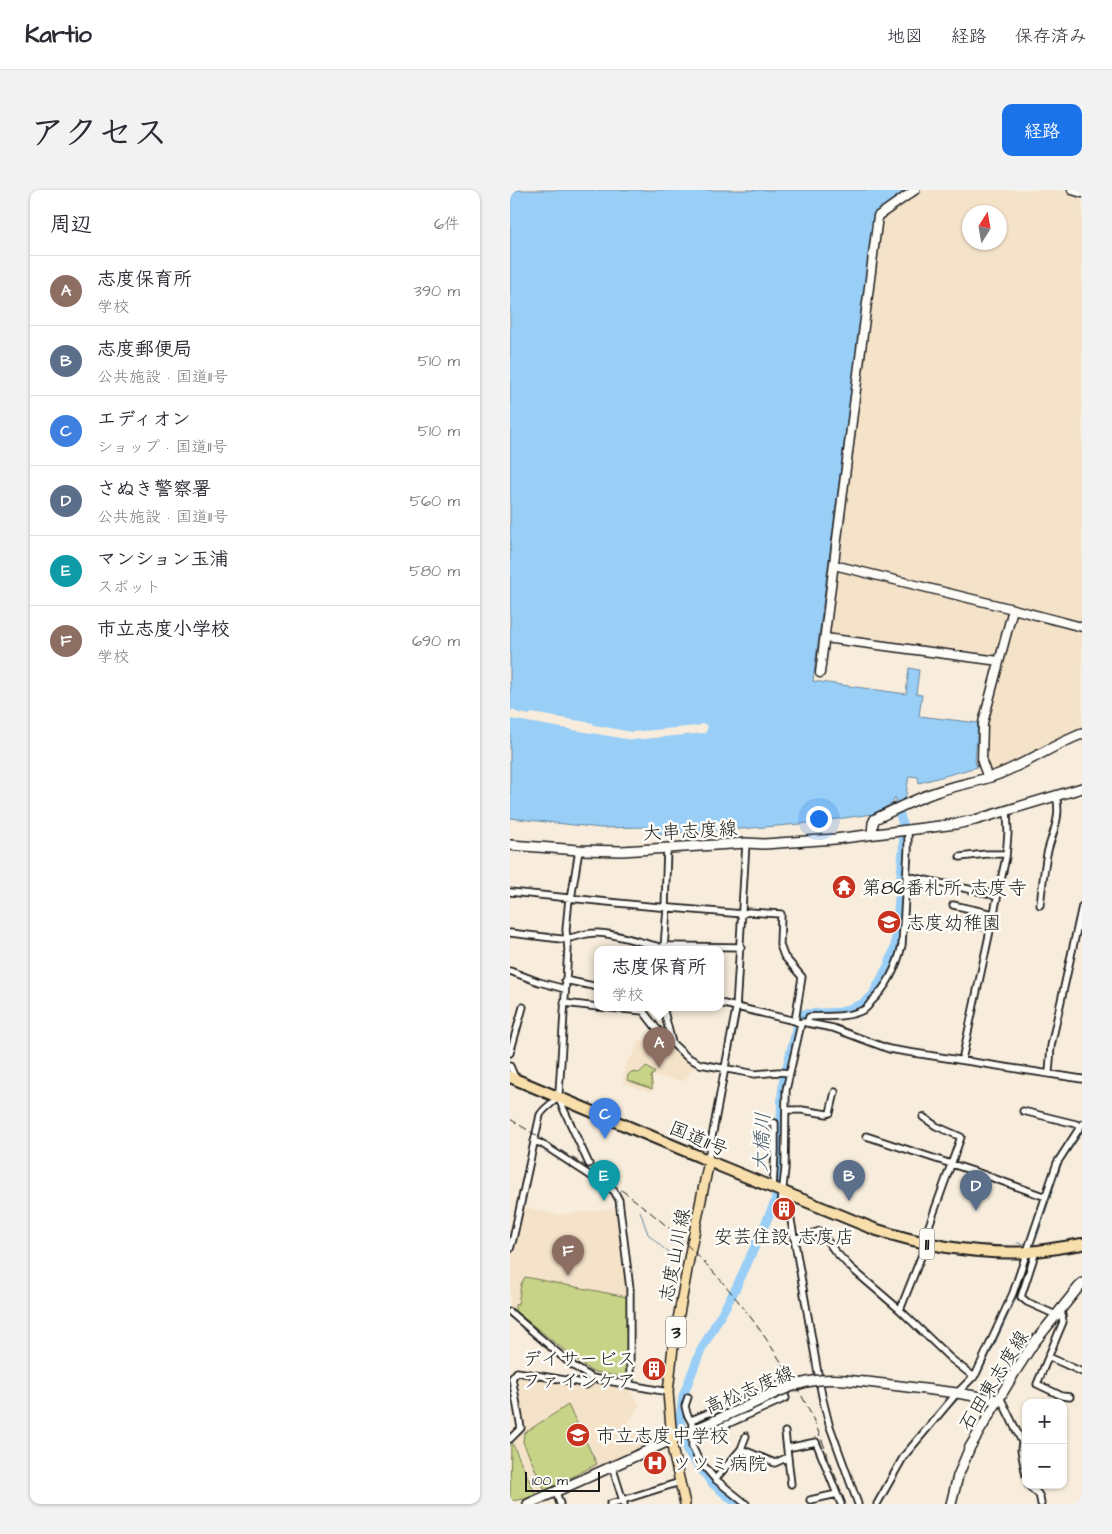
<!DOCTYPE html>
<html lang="ja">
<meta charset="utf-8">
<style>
:root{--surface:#fff;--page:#f2f2f3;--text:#2b2b33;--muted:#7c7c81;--line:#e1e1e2;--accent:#1a73e8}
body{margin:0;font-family:"Architects Daughter","Klee One",sans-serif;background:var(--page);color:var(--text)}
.controls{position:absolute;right:15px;bottom:15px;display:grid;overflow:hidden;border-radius:10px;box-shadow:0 1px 4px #0004}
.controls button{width:45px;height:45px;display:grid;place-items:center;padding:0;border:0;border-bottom:1px solid var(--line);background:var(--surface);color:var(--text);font:25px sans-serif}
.compass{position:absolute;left:452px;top:15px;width:45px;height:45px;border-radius:50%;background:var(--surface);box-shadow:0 1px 4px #0004;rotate:11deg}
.scale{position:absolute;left:15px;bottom:12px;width:75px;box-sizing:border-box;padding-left:5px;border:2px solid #1c1c1c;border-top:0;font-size:14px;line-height:18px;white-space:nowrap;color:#1c1c1c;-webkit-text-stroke:4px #fdfcf7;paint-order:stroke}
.you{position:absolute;left:308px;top:628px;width:18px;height:18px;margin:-12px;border:4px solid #fff;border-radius:50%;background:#1a73e8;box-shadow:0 0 0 8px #1a73e833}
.badge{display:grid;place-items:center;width:32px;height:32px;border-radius:50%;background:var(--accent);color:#fff;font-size:16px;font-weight:700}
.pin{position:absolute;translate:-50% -41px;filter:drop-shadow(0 1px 2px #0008)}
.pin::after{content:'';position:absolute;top:26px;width:18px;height:15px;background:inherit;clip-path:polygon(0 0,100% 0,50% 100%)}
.popup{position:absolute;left:84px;top:756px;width:130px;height:65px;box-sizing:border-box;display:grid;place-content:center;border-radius:10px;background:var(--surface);filter:drop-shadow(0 1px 4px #0005);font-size:16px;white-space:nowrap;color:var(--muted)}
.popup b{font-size:19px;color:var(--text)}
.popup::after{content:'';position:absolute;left:50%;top:100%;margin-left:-10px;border:10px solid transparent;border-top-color:var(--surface)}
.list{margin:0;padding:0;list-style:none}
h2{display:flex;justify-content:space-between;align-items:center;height:65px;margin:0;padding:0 20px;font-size:21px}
h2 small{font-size:16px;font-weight:400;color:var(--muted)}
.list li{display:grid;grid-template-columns:32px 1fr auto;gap:15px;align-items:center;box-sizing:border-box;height:70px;padding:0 20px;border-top:1px solid var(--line)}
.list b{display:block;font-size:19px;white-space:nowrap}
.list p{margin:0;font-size:16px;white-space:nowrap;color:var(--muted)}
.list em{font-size:16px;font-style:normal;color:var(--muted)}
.map{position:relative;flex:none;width:572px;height:1314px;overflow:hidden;border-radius:10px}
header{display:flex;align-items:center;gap:30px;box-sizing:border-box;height:70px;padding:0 25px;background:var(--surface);border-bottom:1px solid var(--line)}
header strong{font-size:24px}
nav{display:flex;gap:28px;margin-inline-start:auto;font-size:18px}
.intro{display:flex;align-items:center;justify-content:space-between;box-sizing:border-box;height:120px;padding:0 30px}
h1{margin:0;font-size:35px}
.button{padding:12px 22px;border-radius:10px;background:var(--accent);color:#fff;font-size:18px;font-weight:700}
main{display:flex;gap:30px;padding:0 30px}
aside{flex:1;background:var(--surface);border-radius:10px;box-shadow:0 1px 4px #0004}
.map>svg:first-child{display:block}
.built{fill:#f4e2c9;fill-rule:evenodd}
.green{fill:#c7d387;stroke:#727852}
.water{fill:#99cef7;stroke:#67879f}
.pier{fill:#f8eddc}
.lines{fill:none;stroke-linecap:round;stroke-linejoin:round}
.stream{stroke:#67879f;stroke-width:1}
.river{stroke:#99cef7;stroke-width:9}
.minor-casing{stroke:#1c1c1c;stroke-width:9}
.tertiary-casing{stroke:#1c1c1c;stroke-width:11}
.secondary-casing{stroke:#1c1c1c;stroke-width:12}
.primary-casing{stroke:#1c1c1c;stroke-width:12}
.trunk-casing{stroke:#1c1c1c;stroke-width:14}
.minor{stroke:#fdfcf7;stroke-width:5.5}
.tertiary{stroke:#fdfcf7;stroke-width:8}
.secondary{stroke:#fdfcf7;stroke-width:9}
.primary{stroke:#f8deab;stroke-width:9}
.trunk{stroke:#f8deab;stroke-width:10}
.rail{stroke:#1c1c1c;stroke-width:1;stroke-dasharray:8 4;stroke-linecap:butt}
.secondary-bridge-casing{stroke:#1c1c1c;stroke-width:12;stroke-linecap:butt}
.secondary-bridge{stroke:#fdfcf7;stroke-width:9}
.labels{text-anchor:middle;stroke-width:5;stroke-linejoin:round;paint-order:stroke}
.shield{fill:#fdfcf7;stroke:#605f5e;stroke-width:1}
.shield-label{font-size:18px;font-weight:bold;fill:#1c1c1c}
.street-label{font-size:19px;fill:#1c1c1c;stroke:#fdfcf7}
.poi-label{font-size:19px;fill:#1c1c1c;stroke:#fdfcf7;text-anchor:start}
.water-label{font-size:20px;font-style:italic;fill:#485a69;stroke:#fdfcf7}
</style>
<header>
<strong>Kartio</strong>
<nav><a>地図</a><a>経路</a><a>保存済み</a></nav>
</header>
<div class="intro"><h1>アクセス</h1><a class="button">経路</a></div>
<main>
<aside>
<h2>周辺<small>6件</small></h2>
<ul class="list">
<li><span class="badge" style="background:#8d6e63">A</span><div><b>志度保育所</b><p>学校</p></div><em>390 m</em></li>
<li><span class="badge" style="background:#5c6f8a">B</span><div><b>志度郵便局</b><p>公共施設 · 国道11号</p></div><em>510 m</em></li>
<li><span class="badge" style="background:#3f7fe0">C</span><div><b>エディオン</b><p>ショップ · 国道11号</p></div><em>510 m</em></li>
<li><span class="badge" style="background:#5c6f8a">D</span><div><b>さぬき警察署</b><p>公共施設 · 国道11号</p></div><em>560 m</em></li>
<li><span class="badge" style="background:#0f9aa8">E</span><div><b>マンション玉浦</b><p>スポット</p></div><em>580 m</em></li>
<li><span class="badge" style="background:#8d6e63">F</span><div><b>市立志度小学校</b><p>学校</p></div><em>690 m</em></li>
</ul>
</aside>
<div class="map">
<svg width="572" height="1314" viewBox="0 0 572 1314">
<rect width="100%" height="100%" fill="#f8eddc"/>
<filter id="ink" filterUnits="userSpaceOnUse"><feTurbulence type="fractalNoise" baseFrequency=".02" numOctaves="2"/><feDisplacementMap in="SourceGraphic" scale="10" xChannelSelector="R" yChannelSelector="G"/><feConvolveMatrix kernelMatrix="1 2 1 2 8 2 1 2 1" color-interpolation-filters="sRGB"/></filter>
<g filter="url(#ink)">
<!-- built -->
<path class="built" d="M 412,0 L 548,0 L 572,6 L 572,538 L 539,552 L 481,584 L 478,583 L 474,568 L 478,530 L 492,468 L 320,446 L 318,441 L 326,383 L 333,379 L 334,372 L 328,366 L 372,27 ZM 460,22 L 490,22 L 490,52 L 460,52 Z
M 128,850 L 162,857 L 185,876 L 174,891 L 142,886 L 144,900 L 140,902 L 113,893 L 114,880 L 117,872 L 125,862 Z
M 11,1016 L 47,1025 L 109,1018 L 119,1106 L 117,1136 L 119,1164 L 117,1192 L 88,1186 L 73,1180 L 0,1118 L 0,1067 Z
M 12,1183 L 78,1196 L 83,1193 L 119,1200 L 130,1214 L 119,1232 L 134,1256 L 28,1305 L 2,1250 L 13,1239 L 5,1189 L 7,1185 Z"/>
<!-- green -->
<path class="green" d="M 136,876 L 145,883 L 141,886 L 142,894 L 142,899 L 117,890 L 118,885 L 121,882 L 129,883 Z
M 15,1087 L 117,1107 L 118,1118 L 116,1136 L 118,1160 L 116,1188 L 81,1181 L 5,1121 L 5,1115 L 8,1114 L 11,1094 Z
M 58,1215 L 87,1274 L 35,1301 L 13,1252 L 14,1243 Z
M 1,1250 L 26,1305 L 15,1309 L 0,1311 Z"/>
<!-- water -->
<path class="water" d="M 0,0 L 400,0 L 364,26 L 303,491 L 396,504 L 399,478 L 409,480 L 406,504 L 412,505 L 409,526 L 468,533 L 465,571 L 467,577 L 409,593 L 408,587 L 399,586 L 395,611 L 386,615 L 386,608 L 384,608 L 383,613 L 363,624 L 291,634 L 218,640 L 143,644 L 136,637 L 91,638 L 0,628 Z"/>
<!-- pier -->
<path class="pier" d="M 0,520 L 5,520 L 5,522 L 20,525 L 21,523 L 83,533 L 84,535 L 121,542 L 188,536 L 192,534 L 197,535 L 198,537 L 195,543 L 122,550 L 0,529 Z"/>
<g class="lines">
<!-- stream -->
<path class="stream" d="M 542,979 L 546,967 L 564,941
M 130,1021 L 138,1044 L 154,1059 L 174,1071
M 527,1047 L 552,972 L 572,943
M 507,1053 L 516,1054 L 532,1008
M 456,1200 L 471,1183 L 508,1104 L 521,1066
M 420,1239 L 450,1207"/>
<!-- river -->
<path class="river" d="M 227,1314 L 202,1293 L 177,1261 L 170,1229 L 173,1206 L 190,1162 L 226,1098 L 265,1012 L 268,995 L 272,903 L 274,887 L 290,827 L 294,824 L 331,822 L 352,814 L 362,806 L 379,774 L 385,757 L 393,660 L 394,639 L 389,621 L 391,612"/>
<!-- minor casing -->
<g class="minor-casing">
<path id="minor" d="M 450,667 L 476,664 L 496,664
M 396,686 L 487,705
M 0,702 L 137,716 L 233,724 L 238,722 L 271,724 L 270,755 L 274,766 L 292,787 L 285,831
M 61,709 L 69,660
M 443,715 L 483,724
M 530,715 C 532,698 534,680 537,664 C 542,643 552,627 546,606
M 155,718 L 157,658
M 447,731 L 480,738
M 0,743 L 51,749 C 63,749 73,743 85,743 C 103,742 134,754 154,758 L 160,756 L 160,759
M 160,756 L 231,757
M 154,758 L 157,718
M 0,781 L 29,792 L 55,799
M 55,790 L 88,797
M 54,813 L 88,817
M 210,813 L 285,831 L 291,834 L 292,832 L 323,838 L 379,859 L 391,861 L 572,889
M 89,817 L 133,821
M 130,817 L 147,839 L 162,853
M 153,817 L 162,853 L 177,867 L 190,874 L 245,884 L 268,882 L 280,883
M 297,833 L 299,827 C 315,826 338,828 353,820 C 356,819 359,815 361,812 C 377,797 387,777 392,755 L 398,661 L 398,639
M 0,863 L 13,817
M 452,870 L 496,667 L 498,643 L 497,620
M 0,876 L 6,890
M 539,883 L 541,856 L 572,716
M 48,907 L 79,974
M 276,920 L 292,920 L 317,924 L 320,923 L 325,902
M 513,921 L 566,934 L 570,937
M 249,931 L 265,933 L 265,961 L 263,997
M 356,946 L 469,983 L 536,1007
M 24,951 L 32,954 L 104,1001 L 109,1010 L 120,1099 L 120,1195
M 199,971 L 199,963 L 226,819 L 236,653
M 276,1002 L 312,1206 L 319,1234 L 348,1314
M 271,1015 L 275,979 L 276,900 L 291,834
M 284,1049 L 310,1041 L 324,1060 L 340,1077 L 390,1120 L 440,1168 L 464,1187
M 0,1059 L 3,1049 L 30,925 C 35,916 46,913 49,903 L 58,759 L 56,740 L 59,708
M 526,1061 L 511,1107 L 517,1112 L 546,1125
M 551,1119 L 553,1132 L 527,1194 L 552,1206 L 560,1207
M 390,1120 L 415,1057 L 416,1044 L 451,947 L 426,936 L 413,927
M 0,1122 L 62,1175 L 82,1188 L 158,1202
M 539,1167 L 572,1182
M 178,1207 L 175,1216 L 177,1224 L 182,1233 L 182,1256 L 188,1269 L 205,1289 L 236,1314
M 490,1207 L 512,1252 L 511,1260 L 516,1286
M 181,1230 L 271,1194 L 276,1208 L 182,1250
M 275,1242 L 281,1294
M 0,1249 L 11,1238 L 2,1188 L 7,1182 L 67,1192 L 76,1195 L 80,1192 L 82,1188
M 277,1258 L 306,1252 L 331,1314
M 231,1259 L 265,1273 L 278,1267
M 102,1276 L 114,1314
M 208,1286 L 231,1259 L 236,1246
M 519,1295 C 525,1305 529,1298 531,1314
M 46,1302 L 50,1314
M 300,1310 L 327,1304
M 100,1314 L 170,1292
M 367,1314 L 394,1266 L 447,1203 L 466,1184 L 503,1103 L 547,973 L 572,934"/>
</g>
<!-- tertiary casing -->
<g class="tertiary-casing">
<path id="tertiary" d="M 562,0 L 572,3
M 324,375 L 503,419 L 572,437
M 315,448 L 489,471
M 310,483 L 368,26 L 405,0
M 478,588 L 472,572 L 473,533 L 503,419"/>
</g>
<!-- secondary casing -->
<g class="secondary-casing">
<path id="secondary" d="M 362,644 L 363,633 L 365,629 C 386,619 407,608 429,601 C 449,594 469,592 489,584 C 517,573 543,555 572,544
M 0,655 L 69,660 L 112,661 L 236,653 L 254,654 L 325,649 L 446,634 L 465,630 L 572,598
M 357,1192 L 447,1203 L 488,1210
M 18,1314 L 233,1218
M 441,1314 L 448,1286 L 460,1257 L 505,1182 L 523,1154 L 572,1093"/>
</g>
<!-- primary casing -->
<g class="primary-casing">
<path id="primary" d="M 175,1314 L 163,1262 L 158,1202 L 163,1157 L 181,1058 L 199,971"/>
</g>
<!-- trunk casing -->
<g class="trunk-casing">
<path id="trunk" d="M 0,887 L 188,966 L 210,976 L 364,1039 C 414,1055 466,1065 519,1062 C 537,1060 554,1057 572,1054"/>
</g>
<!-- minor -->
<use href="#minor" class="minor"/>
<!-- tertiary -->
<use href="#tertiary" class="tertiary"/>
<!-- secondary -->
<use href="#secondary" class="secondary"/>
<!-- primary -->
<use href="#primary" class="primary"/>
<!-- trunk -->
<use href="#trunk" class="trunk"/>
<!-- rail -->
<path class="rail" d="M 0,929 C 38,953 78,976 114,1002 C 180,1050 234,1110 276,1180 C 283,1192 291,1203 297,1216 C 312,1247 323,1281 336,1314"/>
<!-- secondary-bridge casing -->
<g class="secondary-bridge-casing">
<path id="secondary-bridge" d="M 233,1218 C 258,1207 284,1192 310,1190 C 326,1188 342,1191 357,1192"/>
</g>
<!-- secondary-bridge -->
<use href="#secondary-bridge" class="secondary-bridge"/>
</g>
</g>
<!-- icons -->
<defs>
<g id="temple-disc" transform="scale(1.25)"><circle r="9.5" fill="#c8321e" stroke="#fdfcf7"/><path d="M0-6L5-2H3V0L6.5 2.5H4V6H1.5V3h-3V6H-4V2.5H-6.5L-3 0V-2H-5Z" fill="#fff"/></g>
<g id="school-disc" transform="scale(1.25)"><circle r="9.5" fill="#c8321e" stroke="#fdfcf7"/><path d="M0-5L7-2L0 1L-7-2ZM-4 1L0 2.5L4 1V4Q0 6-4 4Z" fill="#fff"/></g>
<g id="building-disc" transform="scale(1.25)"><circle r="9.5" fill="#c8321e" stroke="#fdfcf7"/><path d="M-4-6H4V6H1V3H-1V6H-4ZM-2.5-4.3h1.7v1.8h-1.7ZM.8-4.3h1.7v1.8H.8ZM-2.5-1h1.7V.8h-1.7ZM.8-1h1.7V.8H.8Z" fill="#fff"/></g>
<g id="hospital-disc" transform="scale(1.25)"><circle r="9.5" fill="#c8321e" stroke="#fdfcf7"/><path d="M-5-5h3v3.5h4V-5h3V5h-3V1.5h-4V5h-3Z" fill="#fff"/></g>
</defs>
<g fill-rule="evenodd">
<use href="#temple-disc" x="334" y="697"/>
<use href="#school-disc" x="379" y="732"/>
<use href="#building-disc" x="274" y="1019"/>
<use href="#building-disc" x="144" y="1179"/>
<use href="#school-disc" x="68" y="1245"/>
<use href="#hospital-disc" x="145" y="1273"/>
</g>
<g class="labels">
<!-- shield labels -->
<g class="shield">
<rect x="409.5" y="1038.5" width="15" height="31" rx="4"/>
<rect x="156" y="1126.5" width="20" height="31" rx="4"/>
</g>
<g class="shield-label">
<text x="417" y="1060">11</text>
<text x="166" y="1148">3</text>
</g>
<!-- street labels -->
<g class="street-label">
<text transform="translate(180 640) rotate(-3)" y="7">大串志度線</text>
<text transform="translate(189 948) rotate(23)" y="7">国道11号</text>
<text transform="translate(164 1065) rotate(-79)" y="7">志度山川線</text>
<text transform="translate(483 1190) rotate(-58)" y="7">石田東志度線</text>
<text transform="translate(239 1199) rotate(-23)" y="7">高松志度線</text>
</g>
<!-- poi labels -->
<g class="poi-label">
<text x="352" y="704">第86番札所 志度寺</text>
<text x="396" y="739">志度幼稚園</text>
<text x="274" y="1053" text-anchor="middle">安芸住設 志度店</text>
<text x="126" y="1175" text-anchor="end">デイサービス<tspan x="126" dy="22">ファインケア</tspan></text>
<text x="86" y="1252">市立志度中学校</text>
<text x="162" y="1280">ツツミ病院</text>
</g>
<!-- water labels -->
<g class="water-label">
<text transform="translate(251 952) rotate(-87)" y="7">大橋川</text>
</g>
</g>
</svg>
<div class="controls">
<button>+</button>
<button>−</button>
</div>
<svg class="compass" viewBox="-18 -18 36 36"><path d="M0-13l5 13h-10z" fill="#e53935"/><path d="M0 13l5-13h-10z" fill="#7c7c81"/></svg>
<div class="scale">100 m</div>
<div class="you"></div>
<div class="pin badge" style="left:149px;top:878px;background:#8d6e63">A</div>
<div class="popup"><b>志度保育所</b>学校</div>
<div class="pin badge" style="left:339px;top:1011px;background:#5c6f8a">B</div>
<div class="pin badge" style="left:95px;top:949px;background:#3f7fe0">C</div>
<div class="pin badge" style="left:466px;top:1021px;background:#5c6f8a">D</div>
<div class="pin badge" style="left:94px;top:1011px;background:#0f9aa8">E</div>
<div class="pin badge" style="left:58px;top:1086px;background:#8d6e63">F</div>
</div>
</main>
